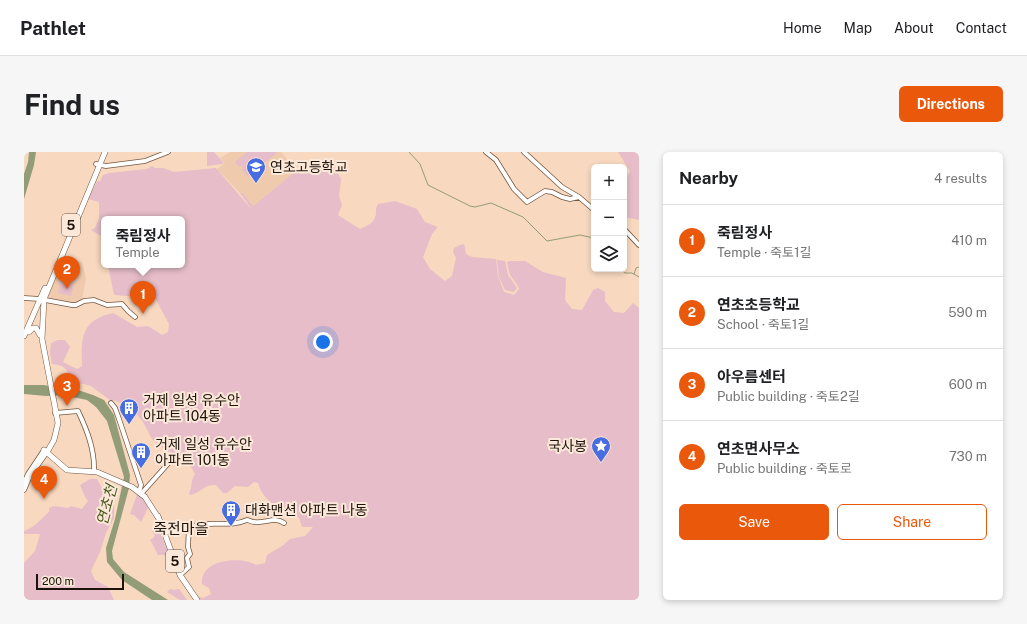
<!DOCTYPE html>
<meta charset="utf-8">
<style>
:root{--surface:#fff;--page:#f6f6f6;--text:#202124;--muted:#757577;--line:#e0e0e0;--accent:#ea580c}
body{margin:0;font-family:"Public Sans","Noto Sans KR",sans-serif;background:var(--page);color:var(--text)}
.controls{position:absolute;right:12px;top:12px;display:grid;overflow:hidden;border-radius:6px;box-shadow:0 2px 6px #0003}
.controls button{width:36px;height:36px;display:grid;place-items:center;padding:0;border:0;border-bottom:1px solid var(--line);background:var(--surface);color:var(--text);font:20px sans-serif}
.scale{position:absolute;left:12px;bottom:10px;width:88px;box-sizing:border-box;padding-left:4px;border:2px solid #1d130a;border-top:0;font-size:11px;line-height:14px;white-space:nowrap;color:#1d130a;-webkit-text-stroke:3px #fbe8d9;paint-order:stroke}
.you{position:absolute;left:299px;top:190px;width:14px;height:14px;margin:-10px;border:3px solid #fff;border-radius:50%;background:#1a73e8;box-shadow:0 0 0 6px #1a73e833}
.badge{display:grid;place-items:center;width:26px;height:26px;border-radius:50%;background:var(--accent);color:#fff;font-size:13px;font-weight:700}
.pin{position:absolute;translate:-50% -33px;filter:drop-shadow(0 1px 2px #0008)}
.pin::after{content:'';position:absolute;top:21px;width:14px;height:12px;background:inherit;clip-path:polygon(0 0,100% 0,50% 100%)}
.popup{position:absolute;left:77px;top:64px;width:84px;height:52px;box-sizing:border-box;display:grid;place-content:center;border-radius:6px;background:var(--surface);filter:drop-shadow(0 1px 3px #0005);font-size:13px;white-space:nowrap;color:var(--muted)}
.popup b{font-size:15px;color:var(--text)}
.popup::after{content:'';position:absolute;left:50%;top:100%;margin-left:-8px;border:8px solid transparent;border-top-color:var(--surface)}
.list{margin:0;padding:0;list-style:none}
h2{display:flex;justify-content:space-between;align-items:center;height:52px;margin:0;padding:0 16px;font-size:17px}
h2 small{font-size:13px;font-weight:400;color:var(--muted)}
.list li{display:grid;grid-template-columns:26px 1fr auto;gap:12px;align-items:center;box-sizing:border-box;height:72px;padding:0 16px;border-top:1px solid var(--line)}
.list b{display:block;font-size:15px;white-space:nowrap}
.list p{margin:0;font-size:13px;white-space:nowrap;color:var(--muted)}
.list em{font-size:13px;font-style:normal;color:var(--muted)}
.actions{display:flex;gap:8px;padding:12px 16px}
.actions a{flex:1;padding:9px 0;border:1px solid var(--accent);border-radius:6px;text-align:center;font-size:14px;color:var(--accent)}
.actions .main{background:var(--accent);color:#fff}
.icon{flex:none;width:22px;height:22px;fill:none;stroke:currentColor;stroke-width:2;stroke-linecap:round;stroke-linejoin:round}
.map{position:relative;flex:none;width:615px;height:448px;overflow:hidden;border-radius:6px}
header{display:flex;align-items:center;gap:24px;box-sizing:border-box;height:56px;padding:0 20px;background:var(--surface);border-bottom:1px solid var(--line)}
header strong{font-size:19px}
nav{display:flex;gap:22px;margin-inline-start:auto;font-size:14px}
.intro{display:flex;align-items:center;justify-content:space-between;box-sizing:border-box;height:96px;padding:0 24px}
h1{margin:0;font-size:28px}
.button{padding:10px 18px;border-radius:6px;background:var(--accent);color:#fff;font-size:14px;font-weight:700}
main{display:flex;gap:24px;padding:0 24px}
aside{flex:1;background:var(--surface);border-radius:6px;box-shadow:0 2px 6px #0003}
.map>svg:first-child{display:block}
.built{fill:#f0caad}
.green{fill:#e6bdc9}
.water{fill:#929d78}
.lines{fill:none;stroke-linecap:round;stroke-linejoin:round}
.stream{stroke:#929d78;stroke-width:1}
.minor-casing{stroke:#725741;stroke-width:5.5}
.major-casing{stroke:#725741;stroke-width:6}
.minor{stroke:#fff;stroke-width:4}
.major{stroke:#fff;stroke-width:5}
.labels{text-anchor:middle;stroke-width:4;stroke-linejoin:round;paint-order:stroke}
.shield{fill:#fbe8d9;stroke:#605348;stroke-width:1}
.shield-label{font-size:13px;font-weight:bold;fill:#1d130a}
.poi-label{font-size:14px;fill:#1d130a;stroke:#fbe8d9;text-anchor:start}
.water-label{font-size:15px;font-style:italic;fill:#4a591f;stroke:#fbe8d9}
.neighbourhood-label{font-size:15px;fill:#1d130a;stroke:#fbe8d9}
</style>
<header>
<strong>Pathlet</strong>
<nav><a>Home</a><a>Map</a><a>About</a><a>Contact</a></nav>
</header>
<div class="intro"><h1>Find us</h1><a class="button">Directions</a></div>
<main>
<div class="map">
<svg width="615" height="448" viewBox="0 0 615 448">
<rect width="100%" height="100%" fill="#f8d8bf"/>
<!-- built -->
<path class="built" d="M 206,0 L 257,0 L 273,18 L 229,54 L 219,41 L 216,41 L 193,17 L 201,11 L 196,6 Z
M 40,106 L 58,110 L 62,127 L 58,148 L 52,152 L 23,147 Z"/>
<!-- green -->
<path class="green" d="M 183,0 L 190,0 L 200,11 L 198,12 L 183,14 Z
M 223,0 L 252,0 L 253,1 L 225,23 L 223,21 L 225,24 L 224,25 L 218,18 L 219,16 L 217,13 L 215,15 L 211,10 Z
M 594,0 L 615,0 L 615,68 L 600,65 L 600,32 L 606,19 Z
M 254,7 L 258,11 L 248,18 L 245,14 Z
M 296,12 L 311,16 L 317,27 L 315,44 L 318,53 L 314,63 L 336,77 C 344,73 351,71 352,62 C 352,57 352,56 354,52 L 371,49 L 393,57 L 401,70 L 414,75 L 408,82 L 399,105 L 406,117 L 421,129 L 428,124 L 432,106 L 429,100 L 430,96 L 436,93 L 440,92 L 442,102 L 448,105 L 472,107 L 474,124 L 480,140 L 490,143 L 495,137 L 494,134 L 486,123 L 483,111 L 485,109 L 501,109 L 519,120 L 542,126 L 541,148 L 548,157 L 558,158 L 569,138 L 574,136 L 581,140 L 581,149 L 590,160 L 600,161 L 609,151 L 615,156 L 615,448 L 173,448 L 170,443 L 179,446 L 187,442 L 185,436 L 178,432 C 176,407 216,404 232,413 L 241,411 L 243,403 L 258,394 L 266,387 L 281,384 L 289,375 L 278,375 L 275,366 L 267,362 L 258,353 C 256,353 253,353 251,353 C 244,350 235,338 234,331 L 230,330 L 224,335 L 211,334 L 203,341 L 199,341 L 192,333 C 180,332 177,341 166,343 L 165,341 C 169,334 166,329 171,322 L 167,315 L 157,304 L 141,298 L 128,287 L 119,270 L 111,260 L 103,254 L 92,249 L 86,248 L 67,234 L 47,229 C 43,217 41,213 28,212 L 26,201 L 27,191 L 34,188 L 41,188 L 46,195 L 39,210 L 53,217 L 58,214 C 57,186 57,168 89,161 L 113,175 L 124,174 L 138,183 L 144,180 L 145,172 L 131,146 L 90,143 L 84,113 L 158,113 L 158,67 L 80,67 L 80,93 L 77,91 L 77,84 L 67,78 L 71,76 L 75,67 L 75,50 L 64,47 C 67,40 71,35 73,29 L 76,29 L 79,23 L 85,21 L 123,17 L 128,14 L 131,16 L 139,16 L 150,20 L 192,16 L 229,59 L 216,41 L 219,41 L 229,54 L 273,18 L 277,22 L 286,21 Z
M 473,108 L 481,109 L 484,123 L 493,136 L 490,140 L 481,138 L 475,125 Z
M 39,120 L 52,122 L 47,144 L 34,141 Z
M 66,327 L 73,327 L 79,338 L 79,344 L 84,349 L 88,348 L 90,350 L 90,366 L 82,381 L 76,400 L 67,419 L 71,428 L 84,435 L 90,448 L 0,448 L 0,411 L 11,399 L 16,382 L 0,382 L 0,379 C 10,376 17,367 25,360 L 25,356 L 30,354 L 44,356 L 47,354 L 58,357 L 64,349 L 61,345 L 56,333 Z
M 114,340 L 119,346 L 124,356 L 117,370 L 110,363 L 106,362 Z
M 128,379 L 136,381 L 147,406 L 140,403 L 134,403 L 126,387 L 128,387 L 131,384 Z
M 146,437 L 150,438 L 155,437 L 163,448 L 156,448 L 143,440 Z"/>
<!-- water -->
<path class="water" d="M 5,0 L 12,0 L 10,13 L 0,47 L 0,22 L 4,10 Z
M 0,233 L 20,233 L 36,236 L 51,237 L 69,243 L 80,248 L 90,263 L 106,323 L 105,336 L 88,399 L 89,407 L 100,420 L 144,448 L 128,448 L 98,428 L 83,410 L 82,396 L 91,367 L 100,325 L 83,269 L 72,255 L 63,248 L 39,243 L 22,244 L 0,242 Z"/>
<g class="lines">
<!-- stream -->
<path class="stream" d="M 385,0 L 396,12 L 404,33 L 446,54 L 451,55 L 467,51 L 499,65 L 523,89 L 556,83 L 570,86
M 596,117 L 601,121 L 608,121 L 615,125
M 610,122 L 612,116 L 615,115"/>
<!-- minor casing -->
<g class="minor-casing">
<path id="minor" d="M 462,0 L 472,8 L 490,37 L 503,50 L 521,39 L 528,40 L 538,45 L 546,47 L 555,45 L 570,58
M 500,0 L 538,35 L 555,45
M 72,12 L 82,14 L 121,9 L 144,0
M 600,77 L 615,93
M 0,146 L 16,147 L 48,153 L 52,153 L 60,149 L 70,148 L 83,153 L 98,152 L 104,159 L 111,165
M 87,251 L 91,256 L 95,267 L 117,333 L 116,337
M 31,261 L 54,259 C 63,278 71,298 70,320
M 0,331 L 4,322 L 20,298
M 0,338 L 6,324 L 23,300
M 117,342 L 150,305
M 140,381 C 155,377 168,373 183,372 C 198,371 209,374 223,368 C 225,368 227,370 230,370 C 241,372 250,364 260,371
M 156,423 L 165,415 L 163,406 L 166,402 L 164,395 L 165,374"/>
</g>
<!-- major casing -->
<g class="major-casing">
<path id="major" d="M 5,180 L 9,176 L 12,176 L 16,183
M 0,184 L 21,136
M 20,298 L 43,318 L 73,320 L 108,335 L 121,345 L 135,367
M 23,300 L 30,288 L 34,271 L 18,187 L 20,147 L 81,0
M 134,364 L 156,423 L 173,448"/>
</g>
<!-- minor -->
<use href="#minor" class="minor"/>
<!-- major -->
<use href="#major" class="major"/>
</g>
<!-- icons -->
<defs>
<g id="school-pin" transform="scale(1)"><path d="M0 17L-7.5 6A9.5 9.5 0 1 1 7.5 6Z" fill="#476de0" stroke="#fbe8d9"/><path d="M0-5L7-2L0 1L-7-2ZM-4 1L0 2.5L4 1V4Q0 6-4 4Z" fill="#fff"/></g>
<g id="building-pin" transform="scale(1)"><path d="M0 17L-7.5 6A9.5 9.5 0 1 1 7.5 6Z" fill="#476de0" stroke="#fbe8d9"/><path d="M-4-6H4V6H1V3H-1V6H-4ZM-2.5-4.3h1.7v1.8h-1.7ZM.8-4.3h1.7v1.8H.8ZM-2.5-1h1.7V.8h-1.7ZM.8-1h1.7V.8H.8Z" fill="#fff"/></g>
<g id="sight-pin" transform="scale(1)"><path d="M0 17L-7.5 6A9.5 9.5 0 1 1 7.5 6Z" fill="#476de0" stroke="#fbe8d9"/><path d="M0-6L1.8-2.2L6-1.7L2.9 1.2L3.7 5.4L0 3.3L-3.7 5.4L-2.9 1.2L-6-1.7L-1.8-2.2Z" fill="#fff"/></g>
</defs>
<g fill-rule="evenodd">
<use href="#school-pin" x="232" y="15"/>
<use href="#building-pin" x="105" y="256"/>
<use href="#sight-pin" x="577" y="294"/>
<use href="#building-pin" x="117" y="300"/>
<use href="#building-pin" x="207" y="358"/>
</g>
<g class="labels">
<!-- shield labels -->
<g class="shield">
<rect x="38" y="62" width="18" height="22" rx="3"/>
<rect x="142" y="398" width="18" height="22" rx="3"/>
</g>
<g class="shield-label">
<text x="47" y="78">5</text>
<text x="151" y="414">5</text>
</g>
<!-- poi labels -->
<g class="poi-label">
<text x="246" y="20">연초고등학교</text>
<text x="119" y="253">거제 일성 유수안<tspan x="119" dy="16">아파트 104동</tspan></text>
<text x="131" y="297">거제 일성 유수안<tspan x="131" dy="16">아파트 101동</tspan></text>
<text x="563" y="299" text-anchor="end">국사봉</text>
<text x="221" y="363">대화맨션 아파트 나동</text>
</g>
<!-- water labels -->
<g class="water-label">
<text transform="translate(83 353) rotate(-75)" y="5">연초천</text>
</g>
<!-- neighbourhood labels -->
<g class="neighbourhood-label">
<text x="157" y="382">죽전마을</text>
</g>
</g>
</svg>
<div class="controls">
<button>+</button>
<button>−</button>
<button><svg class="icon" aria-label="layers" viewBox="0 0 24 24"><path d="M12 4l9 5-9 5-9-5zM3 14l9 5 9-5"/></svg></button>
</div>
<div class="scale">200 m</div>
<div class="you"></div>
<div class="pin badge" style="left:119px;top:162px">1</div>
<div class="popup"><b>죽림정사</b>Temple</div>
<div class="pin badge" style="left:43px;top:137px">2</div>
<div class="pin badge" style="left:43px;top:254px">3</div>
<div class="pin badge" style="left:20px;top:347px">4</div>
</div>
<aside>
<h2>Nearby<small>4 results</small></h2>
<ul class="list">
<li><span class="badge">1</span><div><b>죽림정사</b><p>Temple · 죽토1길</p></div><em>410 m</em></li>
<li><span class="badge">2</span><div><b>연초초등학교</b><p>School · 죽토1길</p></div><em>590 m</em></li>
<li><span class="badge">3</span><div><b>아우름센터</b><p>Public building · 죽토2길</p></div><em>600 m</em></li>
<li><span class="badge">4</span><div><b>연초면사무소</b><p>Public building · 죽토로</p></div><em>730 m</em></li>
</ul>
<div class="actions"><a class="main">Save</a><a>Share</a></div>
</aside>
</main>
